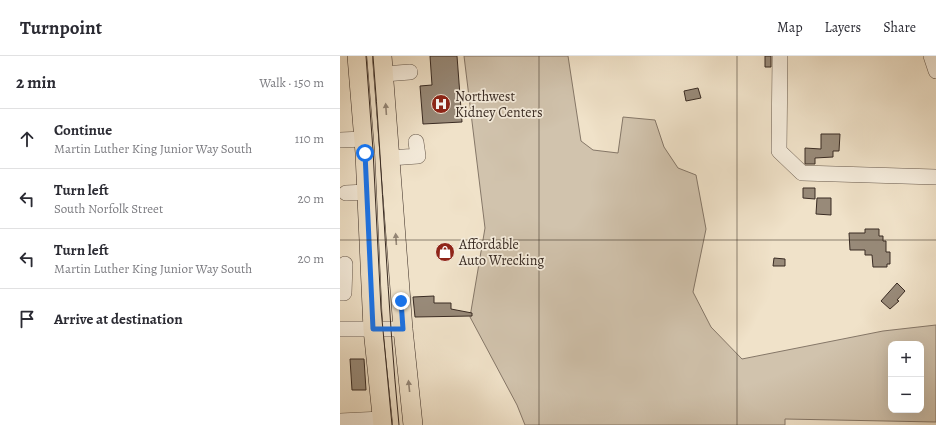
<!DOCTYPE html>
<meta charset="utf-8">
<style>
:root{--surface:#fff;--page:#f2f2f3;--text:#2b2b33;--muted:#7c7c81;--line:#e1e1e2}
body{margin:0;font-family:Alegreya,serif;background:var(--page);color:var(--text)}
.controls{position:absolute;right:12px;bottom:12px;display:grid;overflow:hidden;border-radius:8px;box-shadow:0 4px 16px #0002}
.controls button{width:36px;height:36px;display:grid;place-items:center;padding:0;border:0;border-bottom:1px solid var(--line);background:var(--surface);color:var(--text);font:20px sans-serif}
.stop{position:absolute;width:12px;height:12px;margin:-9px;border:3px solid #1a73e8;border-radius:50%;background:#fff}
.stop.end{background:#1a73e8;border-color:#fff;box-shadow:0 1px 4px #0008}
.list{margin:0;padding:0;list-style:none}
h2{display:flex;justify-content:space-between;align-items:center;height:52px;margin:0;padding:0 16px;font-size:17px}
h2 small{font-size:13px;font-weight:400;color:var(--muted)}
.list li{display:grid;grid-template-columns:26px 1fr auto;gap:12px;align-items:center;box-sizing:border-box;height:60px;padding:0 16px;border-top:1px solid var(--line)}
.list b{display:block;font-size:15px;white-space:nowrap}
.list p{margin:0;font-size:13px;white-space:nowrap;color:var(--muted)}
.list em{font-size:13px;font-style:normal;color:var(--muted)}
.icon{flex:none;width:22px;height:22px;fill:none;stroke:currentColor;stroke-width:2;stroke-linecap:round;stroke-linejoin:round}
.map{position:relative;flex:none;width:596px;height:369px;overflow:hidden}
header{display:flex;align-items:center;gap:24px;box-sizing:border-box;height:56px;padding:0 20px;background:var(--surface);border-bottom:1px solid var(--line)}
header strong{font-size:19px}
nav{display:flex;gap:22px;margin-inline-start:auto;font-size:14px}
main{display:flex}
aside{flex:1;background:var(--surface)}
.map>svg:first-child{display:block}
.green{fill:#d1c3ad;stroke:#857768;fill-rule:evenodd}
.building{fill:#988a79;stroke:#392b23}
.lines{fill:none;stroke-linecap:round;stroke-linejoin:round}
.minor-casing{stroke:#67594c;stroke-width:16}
.major-casing{stroke:#392b23;stroke-width:20}
.minor{stroke:#f5ecdc;stroke-width:15}
.major{stroke:#f0e2c9;stroke-width:19}
.tram{stroke:#392b23;stroke-width:1}
.oneway{fill:#948676}
.route{stroke:#1a73e8;stroke-width:5}
.grid{fill:none;stroke:#392b23;stroke-width:1;stroke-opacity:0.55}
.labels{text-anchor:middle;stroke-width:3.5;stroke-linejoin:round;paint-order:stroke}
.poi-label{font-size:14px;fill:#392b23;stroke:#f5ecdc;text-anchor:start}
</style>
<header>
<strong>Turnpoint</strong>
<nav><a>Map</a><a>Layers</a><a>Share</a></nav>
</header>
<main>
<aside>
<h2>2 min<small>Walk · 150 m</small></h2>
<ul class="list">
<li><svg class="icon" aria-label="ahead" viewBox="0 0 24 24"><path d="M12 20V5M6 11l6-6 6 6"/></svg><div><b>Continue</b><p>Martin Luther King Junior Way South</p></div><em>110 m</em></li>
<li><svg class="icon" aria-label="left" viewBox="0 0 24 24"><path d="M17 20v-9H6M10 6l-5 5 5 5"/></svg><div><b>Turn left</b><p>South Norfolk Street</p></div><em>20 m</em></li>
<li><svg class="icon" aria-label="left" viewBox="0 0 24 24"><path d="M17 20v-9H6M10 6l-5 5 5 5"/></svg><div><b>Turn left</b><p>Martin Luther King Junior Way South</p></div><em>20 m</em></li>
<li><svg class="icon" aria-label="arrive" viewBox="0 0 24 24"><path d="M6 21V4h12l-3 4 3 4H6"/></svg><div><b>Arrive at destination</b></div></li>
</ul>
</aside>
<div class="map">
<svg width="596" height="369" viewBox="0 0 596 369">
<rect width="100%" height="100%" fill="#f0e2c9"/>
<filter id="stains"><feTurbulence type="fractalNoise" baseFrequency=".005" numOctaves="4"/><feColorMatrix values="0 0 0 0 .2 0 0 0 0 .09 0 0 0 0 .02 0 0 0 .5 -.17"/></filter>
<radialGradient id="worn" r=".72"><stop offset=".6" stop-color="#630" stop-opacity="0"/><stop offset="1" stop-color="#630" stop-opacity=".3"/></radialGradient>
<!-- green -->
<path class="green" d="M 124,0 L 228,0 L 241,85 L 253,94 L 278,97 L 283,61 L 315,64 L 324,91 L 338,112 L 356,119 L 366,173 L 353,236 L 371,271 L 402,303 L 543,275 L 596,269 L 596,366 L 445,363 L 445,369 L 185,369 L 177,349 L 130,261 L 145,172 ZM 551,288 L 581,288 L 581,354 L 551,354 Z"/>
<!-- building -->
<path class="building" d="M 90,0 L 117,0 L 122,66 L 83,68 L 80,30 L 92,29 Z
M 425,0 L 431,0 L 431,11 L 425,11 Z
M 358,32 L 361,42 L 346,45 L 344,35 Z
M 481,78 L 500,78 L 499,95 L 493,95 L 493,101 L 475,102 L 475,108 L 465,108 L 465,92 L 481,93 Z
M 463,132 L 475,132 L 475,143 L 463,142 Z
M 477,142 L 491,142 L 491,159 L 476,158 Z
M 525,173 L 539,173 L 539,180 L 543,180 L 543,185 L 546,185 L 546,196 L 550,196 L 550,208 L 547,208 L 547,211 L 533,211 L 532,199 L 525,199 L 525,194 L 510,194 L 509,177 L 525,177 Z
M 434,202 L 445,203 L 445,210 L 433,210 Z
M 557,227 L 565,235 L 557,244 L 559,245 L 550,253 L 541,245 Z
M 94,240 L 94,247 L 111,247 L 111,253 L 132,257 L 132,260 L 75,261 L 73,241 Z
M 10,303 L 24,303 L 26,334 L 12,334 Z"/>
<g class="lines">
<!-- minor casing -->
<g class="minor-casing">
<path id="minor" d="M 440,0 L 439,95 L 462,117 L 596,121
M 591,0 L 596,15
M 44,18 L 70,16
M 0,84 L 24,83
M 50,102 L 78,100 L 76,86
M 6,137 L 27,136
M 0,237 L 4,237 L 5,208
M 0,273 L 63,273
M 0,365 L 42,363"/>
</g>
<!-- major casing -->
<g class="major-casing">
<path id="major" d="M 17,0 L 25,97 L 33,273 L 43,369
M 42,0 L 63,273 L 73,369"/>
</g>
<!-- minor -->
<use href="#minor" class="minor"/>
<!-- major -->
<use href="#major" class="major"/>
<!-- tram -->
<path class="tram" d="M 26,0 L 33,94 L 41,253 L 52,369
M 33,0 C 43,123 47,246 59,369"/>
</g>
<!-- one-way arrows -->
<defs><path id="oneway-solid" d="M-6-.8H1V-3.2L6.5 0L1 3.2V.8H-6Z"/></defs>
<g class="oneway">
<use href="#oneway-solid" transform="translate(46 53) rotate(-94)"/>
<use href="#oneway-solid" transform="translate(56 183) rotate(-94)"/>
<use href="#oneway-solid" transform="translate(69 330) rotate(-96)"/>
</g>
<g class="lines">
<!-- route -->
<path class="route" d="M 25,97 L 33,273 L 63,273 L 61,245"/>
</g>
<!-- grid -->
<path class="grid" d="M 199,0 L 199,369M 397,0 L 397,369M 0,184 L 596,184"/>
<!-- icons -->
<defs>
<g id="hospital-disc" transform="scale(1)"><circle r="9.5" fill="#8f2418" stroke="#f5ecdc"/><path d="M-5-5h3v3.5h4V-5h3V5h-3V1.5h-4V5h-3Z" fill="#fff"/></g>
<g id="shop-disc" transform="scale(1)"><circle r="9.5" fill="#8f2418" stroke="#f5ecdc"/><path d="M-5-2.5h2.3a2.7 3.5 0 0 1 5.4 0H5L5.5 6h-11ZM-1.5-2.5h3a1.5 2.3 0 0 0-3 0Z" fill="#fff"/></g>
</defs>
<g fill-rule="evenodd">
<use href="#hospital-disc" x="101" y="48"/>
<use href="#shop-disc" x="105" y="196"/>
</g>
<g class="labels">
<!-- poi labels -->
<g class="poi-label">
<text x="115" y="45">Northwest<tspan x="115" dy="16">Kidney Centers</tspan></text>
<text x="119" y="193">Affordable<tspan x="119" dy="16">Auto Wrecking</tspan></text>
</g>
</g>
<rect width="100%" height="100%" filter="url(#stains)"/>
<rect width="100%" height="100%" fill="url(#worn)"/>
</svg>
<div class="controls">
<button>+</button>
<button>−</button>
</div>
<div class="stop" style="left:25px;top:97px"></div>
<div class="stop end" style="left:61px;top:245px"></div>
</div>
</main>
